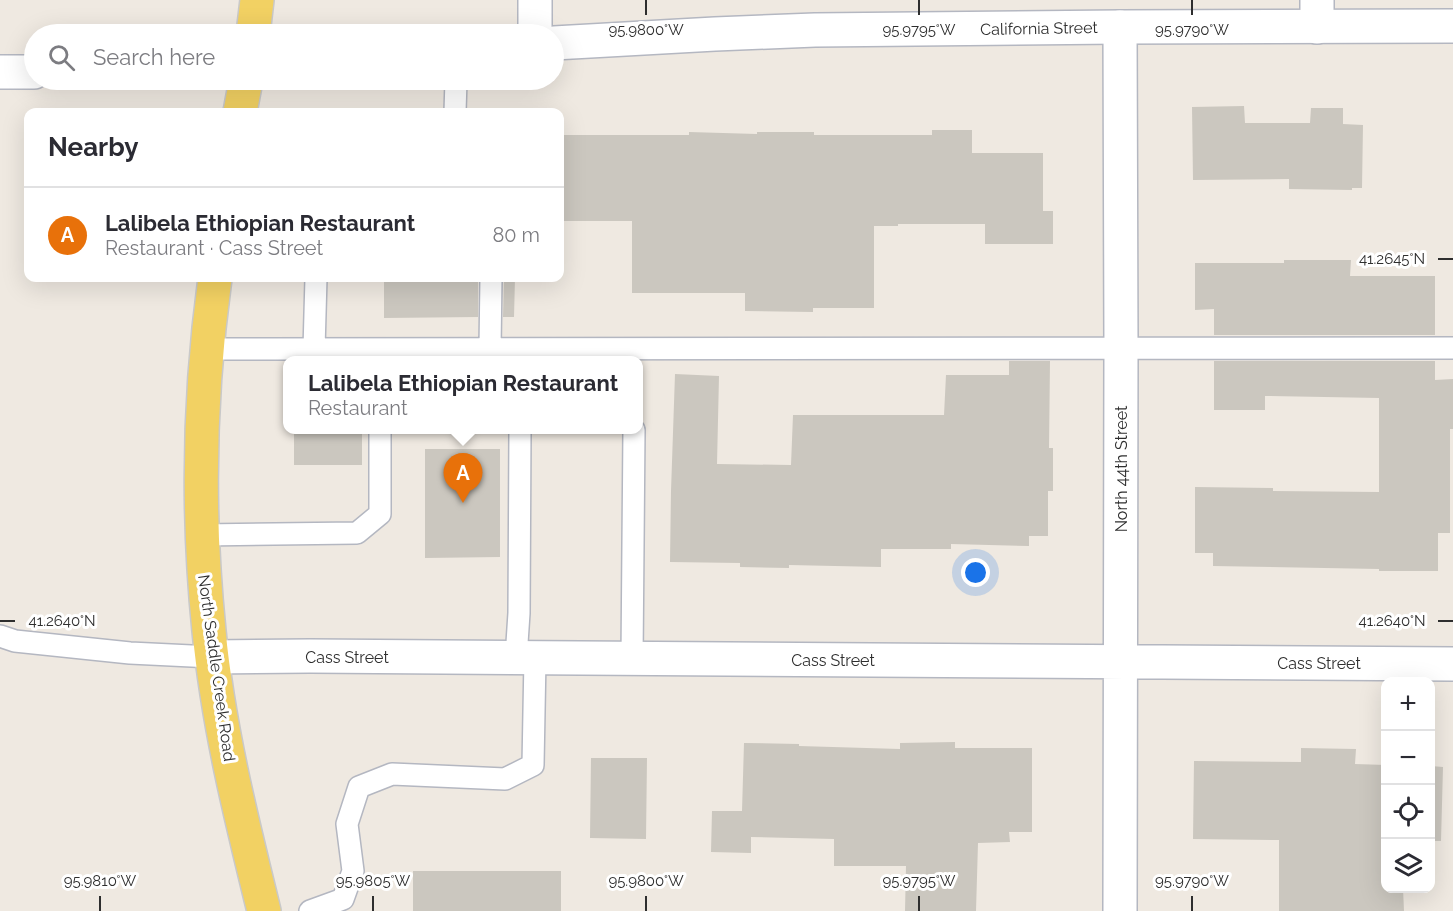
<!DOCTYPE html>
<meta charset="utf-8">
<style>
:root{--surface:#fff;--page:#f7f7f7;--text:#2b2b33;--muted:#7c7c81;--line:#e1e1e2;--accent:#4264fb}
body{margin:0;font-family:Raleway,sans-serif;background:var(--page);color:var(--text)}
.controls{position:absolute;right:18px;bottom:18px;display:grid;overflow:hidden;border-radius:12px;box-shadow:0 6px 24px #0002}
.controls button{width:54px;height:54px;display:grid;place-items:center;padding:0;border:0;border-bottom:2px solid var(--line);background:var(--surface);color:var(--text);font:30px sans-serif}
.you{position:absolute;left:976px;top:573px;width:21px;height:21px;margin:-15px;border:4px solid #fff;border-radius:50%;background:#1a73e8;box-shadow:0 0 0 9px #1a73e833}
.badge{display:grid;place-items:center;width:39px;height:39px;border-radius:50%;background:var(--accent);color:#fff;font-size:20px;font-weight:700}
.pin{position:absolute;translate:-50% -50px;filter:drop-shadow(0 2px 3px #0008)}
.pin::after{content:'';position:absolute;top:32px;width:21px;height:18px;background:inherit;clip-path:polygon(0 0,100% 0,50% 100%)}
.popup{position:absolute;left:283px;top:356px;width:360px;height:78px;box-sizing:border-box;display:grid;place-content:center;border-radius:12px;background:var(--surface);filter:drop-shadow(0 2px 4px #0005);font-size:20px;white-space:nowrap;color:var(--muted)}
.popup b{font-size:22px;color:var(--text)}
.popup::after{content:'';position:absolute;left:50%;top:100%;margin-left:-12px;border:12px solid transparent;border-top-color:var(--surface)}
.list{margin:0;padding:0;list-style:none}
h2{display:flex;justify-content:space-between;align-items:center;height:78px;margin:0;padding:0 24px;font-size:26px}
h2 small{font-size:20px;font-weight:400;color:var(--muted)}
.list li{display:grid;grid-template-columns:39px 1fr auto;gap:18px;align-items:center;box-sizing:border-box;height:96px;padding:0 24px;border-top:2px solid var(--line)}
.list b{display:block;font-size:22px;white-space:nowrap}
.list p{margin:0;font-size:20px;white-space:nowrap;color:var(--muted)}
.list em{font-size:20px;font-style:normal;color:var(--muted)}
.icon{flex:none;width:33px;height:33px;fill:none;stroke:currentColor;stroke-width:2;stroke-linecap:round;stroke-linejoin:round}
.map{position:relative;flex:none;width:1453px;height:911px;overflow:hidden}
.search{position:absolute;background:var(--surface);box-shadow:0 6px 24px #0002;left:24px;top:24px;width:540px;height:66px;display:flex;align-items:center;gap:15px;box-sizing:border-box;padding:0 21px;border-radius:33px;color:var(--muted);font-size:22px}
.panel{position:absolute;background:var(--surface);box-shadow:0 6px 24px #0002;left:24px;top:108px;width:540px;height:174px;border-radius:12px}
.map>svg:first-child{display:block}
.building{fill:#cbc7bf}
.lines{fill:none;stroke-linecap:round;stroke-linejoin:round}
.lane-casing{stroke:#b4b7c1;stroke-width:24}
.street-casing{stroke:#b4b7c1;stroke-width:36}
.secondary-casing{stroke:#b4b7c1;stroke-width:36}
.primary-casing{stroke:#c9c9c9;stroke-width:36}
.lane{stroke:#fff;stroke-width:21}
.street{stroke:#fff;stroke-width:33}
.secondary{stroke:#fff;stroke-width:33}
.primary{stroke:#f2d163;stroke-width:33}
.ticks{fill:none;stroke:#2e2e2e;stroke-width:2}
.labels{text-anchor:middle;stroke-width:6;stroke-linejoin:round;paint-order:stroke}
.street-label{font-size:16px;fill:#2e2e2e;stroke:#fff}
.ticks-label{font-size:15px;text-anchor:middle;fill:#2e2e2e;stroke:#fff;stroke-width:6;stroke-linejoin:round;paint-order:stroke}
</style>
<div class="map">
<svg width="1453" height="911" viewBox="0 0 1453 911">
<rect width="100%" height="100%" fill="#efe9e1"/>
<!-- building -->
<path class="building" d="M 1244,106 L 1245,123 L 1310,123 L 1311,108 L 1343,108 L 1343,124 L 1363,125 L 1362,188 L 1352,188 L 1352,190 L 1289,189 L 1289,179 L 1193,180 L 1192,107 Z
M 932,130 L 972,130 L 972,153 L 1043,153 L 1043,211 L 1053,211 L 1053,244 L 985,244 L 985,224 L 898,224 L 898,226 L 874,226 L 874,308 L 813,308 L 813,312 L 745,311 L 745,293 L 632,293 L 632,221 L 560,221 L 560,135 L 689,135 L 689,132 L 757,134 L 757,132 L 814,132 L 814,135 L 932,135 Z
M 1284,260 L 1351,260 L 1350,276 L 1435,276 L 1435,335 L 1214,335 L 1214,309 L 1195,310 L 1195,263 L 1284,263 Z
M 384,278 L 478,278 L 478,317 L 384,318 Z
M 504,278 L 515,278 L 514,317 L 503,317 Z
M 1009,361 L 1050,361 L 1049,448 L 1053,448 L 1053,491 L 1048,491 L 1048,536 L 1029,536 L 1029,546 L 951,544 L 951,549 L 881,549 L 881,567 L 789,565 L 789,568 L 740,567 L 740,563 L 670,562 L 671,491 L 675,374 L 719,376 L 717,464 L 791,465 L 793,415 L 944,415 L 946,375 L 1009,375 Z
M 1214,361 L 1435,361 L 1435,380 L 1453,379 L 1453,429 L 1450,429 L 1450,533 L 1438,533 L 1438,571 L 1379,571 L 1379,569 L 1213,566 L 1213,553 L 1195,553 L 1195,487 L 1273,488 L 1273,491 L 1379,492 L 1379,398 L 1265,396 L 1265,410 L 1214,410 Z
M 294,429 L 362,429 L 362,465 L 294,465 Z
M 425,449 L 500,449 L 500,557 L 425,558 Z
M 955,742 L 955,748 L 1032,748 L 1032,832 L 1009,832 L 1010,842 L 978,843 L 976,911 L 905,911 L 906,866 L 834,866 L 834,839 L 751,837 L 751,853 L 711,852 L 712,811 L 742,811 L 744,743 L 799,744 L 799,746 L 900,749 L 900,743 Z
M 1301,748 L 1356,749 L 1355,764 L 1386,765 L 1386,888 L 1403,888 L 1404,911 L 1279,911 L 1279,840 L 1193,839 L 1194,761 L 1301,762 Z
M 591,758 L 647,758 L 646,839 L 590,838 Z
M 1431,766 L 1443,767 L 1441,841 L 1431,841 Z
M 413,871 L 561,871 L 561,911 L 413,911 Z"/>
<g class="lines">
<!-- lane casing -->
<g class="lane-casing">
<path id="lane" d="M 455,112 L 456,80
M 490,348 L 491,278
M 206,349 L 1453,348
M 314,349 L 316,278
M 202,535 L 357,533 L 380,514 L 380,430
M 0,636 L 15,641 L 130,653 L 212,657
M 516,658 L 519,613 L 520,430
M 632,659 L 634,430
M 310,911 L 343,899 L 353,871 L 347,824 L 359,787 L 392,774 L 505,779 L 533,765 L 535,658"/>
</g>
<!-- street casing -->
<g class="street-casing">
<path id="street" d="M 535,0 L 535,34
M 1317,0 L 1317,27
M 1120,27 L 1121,347 L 1120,911
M 212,657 L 310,656 L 1453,664"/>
</g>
<!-- secondary casing -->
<g class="secondary-casing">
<path id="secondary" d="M 554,43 L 715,34 L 815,30 L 1120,27 L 1453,26
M 0,72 L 34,72"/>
</g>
<!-- primary casing -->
<g class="primary-casing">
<path id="primary" d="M 253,34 L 257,0
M 240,112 L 246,80
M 215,278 C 199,395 197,513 209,631 C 218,725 241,818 264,911"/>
</g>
<!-- lane -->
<use href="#lane" class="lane"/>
<!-- street -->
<use href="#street" class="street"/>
<!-- secondary -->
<use href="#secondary" class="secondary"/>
<!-- primary -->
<use href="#primary" class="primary"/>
</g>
<!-- ticks -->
<path class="ticks" d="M 646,0 L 646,15M 919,0 L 919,15M 1192,0 L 1192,15M 1438,259 L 1453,259M 0,621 L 15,621M 1438,621 L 1453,621M 100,896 L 100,911M 373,896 L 373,911M 646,896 L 646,911M 919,896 L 919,911M 1192,896 L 1192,911"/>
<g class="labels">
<!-- street labels -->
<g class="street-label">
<text transform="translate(1039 28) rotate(-1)" y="6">California Street</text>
<text transform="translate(1121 469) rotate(-90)" y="6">North 44th Street</text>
<text x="347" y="663">Cass Street</text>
<text x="833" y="666">Cass Street</text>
<text x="1319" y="669">Cass Street</text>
<text transform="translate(217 668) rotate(82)" y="6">North Saddle Creek Road</text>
</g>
</g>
<g class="ticks-label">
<text x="646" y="35">95.9800°W</text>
<text x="919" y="35">95.9795°W</text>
<text x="1192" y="35">95.9790°W</text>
<text x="1392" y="264">41.2645°N</text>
<text x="62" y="626">41.2640°N</text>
<text x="1392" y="626">41.2640°N</text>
<text x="100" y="886">95.9810°W</text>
<text x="373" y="886">95.9805°W</text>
<text x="646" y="886">95.9800°W</text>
<text x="919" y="886">95.9795°W</text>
<text x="1192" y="886">95.9790°W</text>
</g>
</svg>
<div class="controls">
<button>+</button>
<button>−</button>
<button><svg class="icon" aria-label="locate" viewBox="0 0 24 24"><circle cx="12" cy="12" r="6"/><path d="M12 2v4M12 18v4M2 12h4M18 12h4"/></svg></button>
<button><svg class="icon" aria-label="layers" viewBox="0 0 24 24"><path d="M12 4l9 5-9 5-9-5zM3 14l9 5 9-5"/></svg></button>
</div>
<div class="you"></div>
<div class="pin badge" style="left:463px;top:503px;background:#e8710a">A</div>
<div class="popup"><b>Lalibela Ethiopian Restaurant</b>Restaurant</div>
<div class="search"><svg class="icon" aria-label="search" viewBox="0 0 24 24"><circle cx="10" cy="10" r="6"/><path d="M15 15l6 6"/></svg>Search here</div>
<section class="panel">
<h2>Nearby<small></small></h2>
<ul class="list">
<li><span class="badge" style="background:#e8710a">A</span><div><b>Lalibela Ethiopian Restaurant</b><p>Restaurant · Cass Street</p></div><em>80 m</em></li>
</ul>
</section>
</div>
